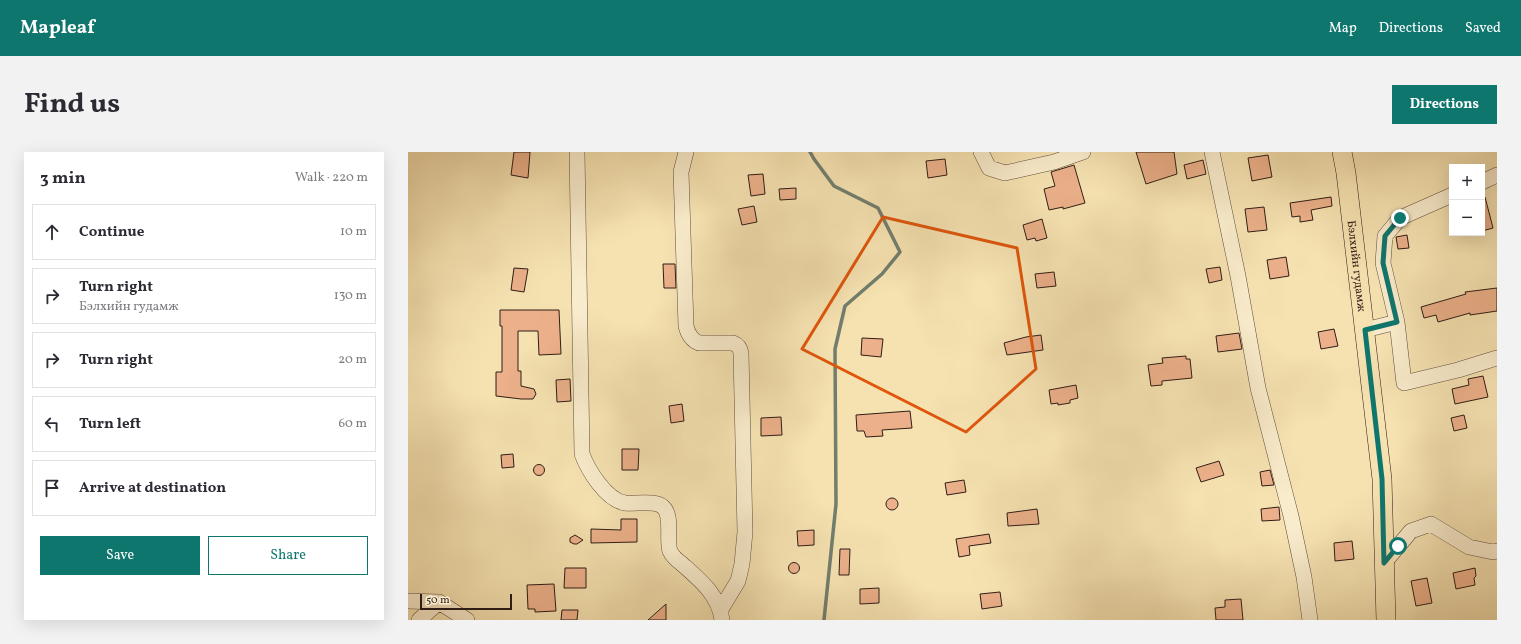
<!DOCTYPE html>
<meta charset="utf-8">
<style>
:root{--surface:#fff;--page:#f2f2f3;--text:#2b2b33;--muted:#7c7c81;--line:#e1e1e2;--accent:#0f766e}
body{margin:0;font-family:Vollkorn,serif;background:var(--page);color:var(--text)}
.controls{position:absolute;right:12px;top:12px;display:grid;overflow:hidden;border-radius:0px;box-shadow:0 4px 16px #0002}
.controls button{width:36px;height:36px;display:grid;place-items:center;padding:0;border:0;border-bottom:1px solid var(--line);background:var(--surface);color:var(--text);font:20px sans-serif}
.scale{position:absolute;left:12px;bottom:10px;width:92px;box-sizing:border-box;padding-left:4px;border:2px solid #2f1d16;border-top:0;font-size:11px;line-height:14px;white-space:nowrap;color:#2f1d16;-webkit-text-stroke:3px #f9eccc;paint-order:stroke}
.stop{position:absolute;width:12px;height:12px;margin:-9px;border:3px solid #0f766e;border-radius:50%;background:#fff}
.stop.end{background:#0f766e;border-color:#fff;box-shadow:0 1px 4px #0008}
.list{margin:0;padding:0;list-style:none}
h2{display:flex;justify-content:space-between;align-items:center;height:52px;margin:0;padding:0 16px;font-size:17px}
h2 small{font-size:13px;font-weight:400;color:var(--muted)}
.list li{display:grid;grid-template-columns:26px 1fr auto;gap:12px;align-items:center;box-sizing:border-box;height:56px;margin:0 8px 8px;padding:0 8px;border:1px solid var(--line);border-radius:0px}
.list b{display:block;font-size:15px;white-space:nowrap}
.list p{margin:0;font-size:13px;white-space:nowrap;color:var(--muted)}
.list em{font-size:13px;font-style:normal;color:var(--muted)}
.actions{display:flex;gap:8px;padding:12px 16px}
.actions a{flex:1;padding:9px 0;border:1px solid var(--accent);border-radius:0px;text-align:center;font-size:14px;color:var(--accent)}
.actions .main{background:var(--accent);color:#fff}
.icon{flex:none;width:22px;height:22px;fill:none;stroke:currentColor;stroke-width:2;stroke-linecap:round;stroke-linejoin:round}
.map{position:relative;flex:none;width:1089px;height:468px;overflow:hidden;border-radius:0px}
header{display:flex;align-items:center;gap:24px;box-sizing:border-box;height:56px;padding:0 20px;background:var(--accent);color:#fff}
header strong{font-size:19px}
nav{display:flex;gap:22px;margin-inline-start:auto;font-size:14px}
.intro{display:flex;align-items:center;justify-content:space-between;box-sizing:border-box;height:96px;padding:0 24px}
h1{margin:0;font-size:28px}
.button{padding:10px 18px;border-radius:0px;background:var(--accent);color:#fff;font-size:14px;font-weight:700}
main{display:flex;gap:24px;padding:0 24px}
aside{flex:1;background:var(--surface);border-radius:0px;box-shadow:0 4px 16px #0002}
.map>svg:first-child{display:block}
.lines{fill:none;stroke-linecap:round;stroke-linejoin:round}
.stream{stroke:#717e6e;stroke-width:3.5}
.building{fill:#ecb18a;stroke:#2f1d16}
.minor-casing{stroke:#614e3d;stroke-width:16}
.major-casing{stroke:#2f1d16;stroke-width:20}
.minor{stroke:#f9eccc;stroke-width:15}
.major{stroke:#f6e2b1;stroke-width:19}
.route{stroke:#0f766e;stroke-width:5}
.marked{fill:none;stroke:#df560c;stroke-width:3;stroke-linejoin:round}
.labels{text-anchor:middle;stroke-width:3.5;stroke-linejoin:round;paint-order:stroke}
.street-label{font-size:12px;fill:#2f1d16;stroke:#f9eccc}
</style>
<header>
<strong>Mapleaf</strong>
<nav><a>Map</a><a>Directions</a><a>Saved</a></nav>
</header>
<div class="intro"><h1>Find us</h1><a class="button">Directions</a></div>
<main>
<aside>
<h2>3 min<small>Walk · 220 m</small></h2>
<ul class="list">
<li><svg class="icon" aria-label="ahead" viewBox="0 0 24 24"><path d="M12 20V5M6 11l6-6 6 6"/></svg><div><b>Continue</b></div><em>10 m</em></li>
<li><svg class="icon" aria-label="right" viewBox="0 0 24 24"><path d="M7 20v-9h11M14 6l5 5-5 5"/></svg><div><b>Turn right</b><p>Бэлхийн гудамж</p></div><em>130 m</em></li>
<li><svg class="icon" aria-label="right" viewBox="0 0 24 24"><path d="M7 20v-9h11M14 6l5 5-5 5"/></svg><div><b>Turn right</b></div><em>20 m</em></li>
<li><svg class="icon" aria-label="left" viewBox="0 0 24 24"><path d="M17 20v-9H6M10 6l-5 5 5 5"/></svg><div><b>Turn left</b></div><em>60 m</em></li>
<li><svg class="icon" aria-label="arrive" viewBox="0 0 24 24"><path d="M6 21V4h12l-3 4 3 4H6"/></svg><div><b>Arrive at destination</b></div></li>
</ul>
<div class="actions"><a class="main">Save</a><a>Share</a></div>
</aside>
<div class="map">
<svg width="1089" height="468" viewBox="0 0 1089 468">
<rect width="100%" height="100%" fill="#f6e2b1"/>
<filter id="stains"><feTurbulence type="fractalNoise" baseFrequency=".005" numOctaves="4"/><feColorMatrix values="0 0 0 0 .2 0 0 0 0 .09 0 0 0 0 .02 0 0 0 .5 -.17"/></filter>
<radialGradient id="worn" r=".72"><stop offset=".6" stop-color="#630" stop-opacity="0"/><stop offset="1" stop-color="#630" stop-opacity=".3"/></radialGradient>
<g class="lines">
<!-- stream -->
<path class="stream" d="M 402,0 L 406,7 L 426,34 L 470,56 L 492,100 L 474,122 L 437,154 L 427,197 L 428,352 L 416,468"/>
</g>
<!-- building -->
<path class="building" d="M 106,0 L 122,0 L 120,26 L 103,23 Z
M 728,0 L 766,0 L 769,22 L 738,32 Z
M 860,3 L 864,25 L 844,29 L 840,6 Z
M 537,7 L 539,23 L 520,26 L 518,9 Z
M 795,8 L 798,22 L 779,27 L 776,13 Z
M 666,13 L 677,51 L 655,57 L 655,55 L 641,58 L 636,37 L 647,34 L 643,20 Z
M 355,22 L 357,42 L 343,44 L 340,23 Z
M 388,36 L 388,47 L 372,48 L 371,37 Z
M 923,45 L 924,54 L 903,58 L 905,68 L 892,70 L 892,64 L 884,65 L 882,51 Z
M 1077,45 L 1085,76 L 1074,79 L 1074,46 Z
M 346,54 L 349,70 L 334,73 L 330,57 Z
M 856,55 L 859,78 L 840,80 L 837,57 Z
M 634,67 L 639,86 L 628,89 L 627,86 L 619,88 L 615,73 Z
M 999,83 L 1001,96 L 990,97 L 988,85 Z
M 878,105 L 881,124 L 862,127 L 859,108 Z
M 255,112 L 267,112 L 268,136 L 256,136 Z
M 812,115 L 814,128 L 801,131 L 798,117 Z
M 106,116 L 120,117 L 116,140 L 103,138 Z
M 646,120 L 648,134 L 629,136 L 627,122 Z
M 1089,136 L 1089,159 L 1062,163 L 1062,161 L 1030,170 L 1028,163 L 1016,166 L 1013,155 L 1058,142 L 1057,140 Z
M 92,158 L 151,158 L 153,202 L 131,203 L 130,179 L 110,179 L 110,219 L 113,219 L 113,234 L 126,237 L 128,242 L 125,247 L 113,247 L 88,244 L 88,220 L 94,220 L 94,174 L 92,174 Z
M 926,177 L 930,194 L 913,197 L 910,180 Z
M 831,181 L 834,197 L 810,200 L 808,184 Z
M 633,183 L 635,198 L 599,203 L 596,191 L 618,185 Z
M 454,186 L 475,187 L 473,205 L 453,203 Z
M 778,204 L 778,207 L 782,207 L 784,226 L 754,229 L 754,233 L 743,234 L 740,213 L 755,211 L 754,206 Z
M 1075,224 L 1080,245 L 1047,252 L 1044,237 L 1061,233 L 1060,227 Z
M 162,227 L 163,249 L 149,250 L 148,228 Z
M 668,233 L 670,246 L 662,248 L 662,251 L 650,253 L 650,251 L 643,252 L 641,238 Z
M 274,252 L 276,269 L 263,271 L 261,254 Z
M 502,259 L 504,276 L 474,278 L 475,284 L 458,285 L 456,279 L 449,279 L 448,263 Z
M 1056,263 L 1059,276 L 1046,279 L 1043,266 Z
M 373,265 L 374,283 L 353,284 L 353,266 Z
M 214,297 L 231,297 L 230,318 L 214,318 Z
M 105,302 L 106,315 L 94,316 L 93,303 Z
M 811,309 L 816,323 L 793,330 L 788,316 Z
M125.5 318a5.5 5.5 0 1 1 11 0a5.5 5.5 0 1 1-11 0Z
M 862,318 L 866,333 L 854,334 L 852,320 Z
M 556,328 L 558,340 L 539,343 L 537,331 Z
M478 352a6 6 0 1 1 12 0a6 6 0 1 1-12 0Z
M 871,355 L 872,368 L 854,369 L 853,357 Z
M 629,357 L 631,372 L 600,374 L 599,361 Z
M 213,367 L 229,367 L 229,390 L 183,391 L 183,377 L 213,378 Z
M 406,378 L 406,393 L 390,394 L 389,379 Z
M 581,382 L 583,391 L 561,394 L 562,403 L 551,405 L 548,387 Z
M 167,383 L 175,388 L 169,392 L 166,392 L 162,390 L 162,386 Z
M 944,389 L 946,407 L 927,409 L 926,391 Z
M 432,397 L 442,397 L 441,423 L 431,423 Z
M380.5 416a5.5 5.5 0 1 1 11 0a5.5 5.5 0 1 1-11 0Z
M 157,416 L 178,416 L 178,436 L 156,436 Z
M 1067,416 L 1068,424 L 1066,426 L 1067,433 L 1048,437 L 1045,421 Z
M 1019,426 L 1024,451 L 1008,454 L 1003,429 Z
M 146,432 L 148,459 L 127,460 L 127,457 L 120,457 L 119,433 Z
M 471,436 L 471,451 L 452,452 L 452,437 Z
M 592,440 L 594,454 L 574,457 L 572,442 Z
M 833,447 L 835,468 L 808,468 L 807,456 L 817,455 L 817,448 Z
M 258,452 L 258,468 L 240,468 Z
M 154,458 L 170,458 L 169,468 L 153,468 Z"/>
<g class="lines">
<!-- minor casing -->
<g class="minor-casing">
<path id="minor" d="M 169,0 L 174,302 C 180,318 198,348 217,351 C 227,352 248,348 255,355 C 265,363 258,388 262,399 C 264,404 270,409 274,412 C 292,428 311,443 314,468
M 278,0 L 273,20 L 278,174 C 280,182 283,188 291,191 L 325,191 C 330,193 332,195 333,201 L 337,380 L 334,412 L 330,429 L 313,457
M 573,0 L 581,16 L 597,21 L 646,10 L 675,0
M 804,0 L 830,124 L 850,236 L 883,364 L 896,425 L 902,468
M 1074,30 L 1089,23
M 989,170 L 975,111 L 977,84 L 992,66 L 1044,43
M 957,178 L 989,170 L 996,231 L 1050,218 L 1089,206
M 976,411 L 1003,379 L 1023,372 L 1061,395 L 1085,400 L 1089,399
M 0,449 L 31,450 L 59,468
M 11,468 L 31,450"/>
</g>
<!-- major casing -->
<g class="major-casing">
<g id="major">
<path id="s1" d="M 934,0 L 938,21 L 974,327 L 978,468"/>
</g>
</g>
<!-- minor -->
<use href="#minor" class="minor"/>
<!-- major -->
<use href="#major" class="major"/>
</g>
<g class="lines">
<!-- route -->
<path class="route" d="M 990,394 L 976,411 L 974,327 L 957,178 L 989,170 L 975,111 L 977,84 L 992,66"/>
</g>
<!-- marked area -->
<path class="marked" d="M 475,65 L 609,96 L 628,217 L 558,280 L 394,197 Z"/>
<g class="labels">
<!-- street labels -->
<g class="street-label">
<text dy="4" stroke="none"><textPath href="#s1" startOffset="115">Бэлхийн гудамж</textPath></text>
</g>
</g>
<rect width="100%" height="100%" filter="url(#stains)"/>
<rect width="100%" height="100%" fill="url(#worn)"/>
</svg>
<div class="controls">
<button>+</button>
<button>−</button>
</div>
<div class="scale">50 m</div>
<div class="stop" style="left:990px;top:394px"></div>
<div class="stop end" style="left:992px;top:66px"></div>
</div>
</main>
